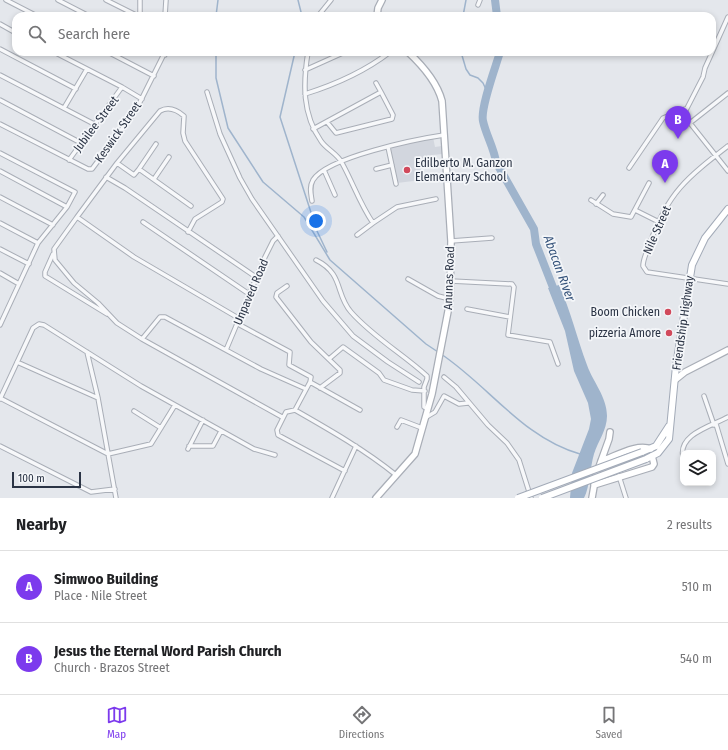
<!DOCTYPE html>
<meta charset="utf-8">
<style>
:root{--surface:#fff;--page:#f2f2f2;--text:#202124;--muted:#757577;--line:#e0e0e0;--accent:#7c3aed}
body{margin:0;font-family:"Fira Sans Condensed",sans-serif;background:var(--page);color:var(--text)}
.controls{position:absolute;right:12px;bottom:12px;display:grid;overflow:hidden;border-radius:8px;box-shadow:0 2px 6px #0003}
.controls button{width:36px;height:36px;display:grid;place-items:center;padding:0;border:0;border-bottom:1px solid var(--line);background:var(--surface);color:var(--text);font:20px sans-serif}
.scale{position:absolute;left:12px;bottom:10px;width:69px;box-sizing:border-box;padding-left:4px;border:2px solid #2b3445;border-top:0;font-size:11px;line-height:14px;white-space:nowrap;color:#2b3445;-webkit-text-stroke:3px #f4f6f9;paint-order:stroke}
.you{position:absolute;left:316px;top:221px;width:14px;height:14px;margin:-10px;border:3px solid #fff;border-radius:50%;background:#1a73e8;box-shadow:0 0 0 6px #1a73e833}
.badge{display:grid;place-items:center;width:26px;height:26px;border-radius:50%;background:var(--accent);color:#fff;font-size:13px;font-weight:700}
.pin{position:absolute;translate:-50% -33px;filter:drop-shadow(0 1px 2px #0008)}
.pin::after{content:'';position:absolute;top:21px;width:14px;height:12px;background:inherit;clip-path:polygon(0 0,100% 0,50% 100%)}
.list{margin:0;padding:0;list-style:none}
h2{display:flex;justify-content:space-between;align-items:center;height:52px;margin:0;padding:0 16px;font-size:17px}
h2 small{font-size:13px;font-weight:400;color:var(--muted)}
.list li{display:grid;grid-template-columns:26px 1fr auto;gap:12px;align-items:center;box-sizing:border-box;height:72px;padding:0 16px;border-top:1px solid var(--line)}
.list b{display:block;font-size:15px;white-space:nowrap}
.list p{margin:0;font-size:13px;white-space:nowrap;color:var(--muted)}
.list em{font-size:13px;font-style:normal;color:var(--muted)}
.icon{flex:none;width:22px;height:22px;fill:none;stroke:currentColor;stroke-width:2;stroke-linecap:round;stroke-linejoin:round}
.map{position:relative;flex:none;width:728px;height:498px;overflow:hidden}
.search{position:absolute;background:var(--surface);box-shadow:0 2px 6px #0003;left:12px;right:12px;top:12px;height:44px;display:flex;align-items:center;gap:10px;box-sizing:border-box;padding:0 14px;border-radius:12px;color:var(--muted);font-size:15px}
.sheet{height:196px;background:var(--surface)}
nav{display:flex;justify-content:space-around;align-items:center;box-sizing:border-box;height:56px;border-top:1px solid var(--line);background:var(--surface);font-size:11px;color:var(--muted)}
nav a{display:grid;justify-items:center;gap:2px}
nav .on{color:var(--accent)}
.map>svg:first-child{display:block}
.built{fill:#d2d6de}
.water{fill:#9fb4cc}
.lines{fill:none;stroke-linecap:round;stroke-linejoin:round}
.stream{stroke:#9fb4cc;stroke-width:1.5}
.river{stroke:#9fb4cc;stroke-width:8}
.street-casing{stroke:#a9aeb7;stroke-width:5.5}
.secondary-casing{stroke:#a9aeb7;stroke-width:8}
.primary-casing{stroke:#a3abb8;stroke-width:8}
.street{stroke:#f7f8fa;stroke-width:3.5}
.secondary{stroke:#fff;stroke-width:5.5}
.primary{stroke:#fff;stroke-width:6}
.primary-bridge-casing{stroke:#a3abb8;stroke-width:8;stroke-linecap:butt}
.primary-bridge{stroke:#fff;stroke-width:6}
.poi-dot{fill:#d1495b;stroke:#f4f6f9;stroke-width:1.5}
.labels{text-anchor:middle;stroke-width:3.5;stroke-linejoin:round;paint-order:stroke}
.street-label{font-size:12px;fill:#2b3445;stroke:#f4f6f9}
.poi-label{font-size:12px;fill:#2b3445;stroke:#f4f6f9;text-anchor:end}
.water-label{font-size:13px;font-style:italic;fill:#34527a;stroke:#f4f6f9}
</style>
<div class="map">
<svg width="728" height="498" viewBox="0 0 728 498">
<rect width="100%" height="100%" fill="#e4e7ec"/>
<!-- built -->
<path class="built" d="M 433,137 L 435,147 L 442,146 L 443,154 L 432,155 L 432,158 L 421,160 L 421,180 L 397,183 L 389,148 Z"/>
<!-- water -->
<path class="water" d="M 559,285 C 571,312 577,338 587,365 C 593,382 607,397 607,416 C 607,430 598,441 594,454 C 590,467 590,487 584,498 L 570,498 L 572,473 L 589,429 L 591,419 L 588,403 L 574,371 L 565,331 L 548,288 Z"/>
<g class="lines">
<!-- stream -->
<path class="stream" d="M 298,0 L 302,16
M 216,16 L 218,0
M 463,16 L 466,0
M 216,52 L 216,78 L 228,128 L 263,182 L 304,217 L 330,260 L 426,344 L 438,352
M 295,52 L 280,117 L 317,231 L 327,252
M 461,52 L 466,69 L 470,75 L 478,78 L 483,83 L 488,94
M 441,354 C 489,386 523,438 580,454"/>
<!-- river -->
<path class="river" d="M 495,0 L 497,16
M 500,52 C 496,66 480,108 483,121 C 486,135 494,148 496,162 L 534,229 L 536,244 L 556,295"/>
<!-- street casing -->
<g class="street-casing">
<path id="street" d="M 6,0 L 37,16
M 58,0 L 89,16
M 106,0 L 138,16
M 140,0 L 140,16
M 478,5 L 480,0
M 165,16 L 166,0
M 318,16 L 331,0
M 728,17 L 705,68 L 703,77 L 685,112 L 686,118 L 728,171
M 0,24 L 16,33
M 0,49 L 76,89
M 54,52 L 122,87 L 142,99
M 108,52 L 154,76
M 159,52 L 165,55
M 308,52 C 303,83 302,114 321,141 C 326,149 338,154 342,163 C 353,183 360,204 373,223 L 357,235
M 305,70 L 345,52
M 0,75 L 96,125
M 207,92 L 220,134 L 240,178 L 252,199 L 323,301 L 353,336 L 388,362 L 419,382
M 305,94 C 337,84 364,72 390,52
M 0,100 L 81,143
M 64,108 L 87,69
M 327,122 L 336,133 L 392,119 L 393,115 L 381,92
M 690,123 L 728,93
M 0,124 L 88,169 L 92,169 L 136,110 L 165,52
M 313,129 L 381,92 L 376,83
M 728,146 C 688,177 668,192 650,243 C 648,250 643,258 643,266 L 647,272 L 728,284
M 388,147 L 396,184
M 0,153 L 75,192 L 67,207 L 38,243 L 0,325
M 69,160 L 122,87
M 117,163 L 160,111 C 169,106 177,110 184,116 L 183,133 L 185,141 L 223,199 L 222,202 L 195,219 L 188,232
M 629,168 L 663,118 L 685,109
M 139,169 L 156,144
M 376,169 L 392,165
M 324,170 L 335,195
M 0,171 L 67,207
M 106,177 L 125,188 L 256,277
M 154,179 L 169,157
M 0,197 L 53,225
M 591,200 L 613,214 L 631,217 L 649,183
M 312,201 C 311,194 309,187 313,180 C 327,157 417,139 444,135
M 596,204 L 603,195
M 191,206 L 139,169 L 134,175 L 117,163 L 77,217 L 134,257 L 240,319
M 635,210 L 659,222
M 77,217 L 54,249 L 55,260 L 74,283 L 98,303 L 117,323 L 142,339
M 143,222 L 249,294
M 0,223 L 38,243
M 373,223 L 397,207 L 436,199
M 451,241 L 492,238
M 0,249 L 29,264
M 53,254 L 45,272 L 45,276 L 107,314
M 316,260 C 344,274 335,294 351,312 C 373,337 403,354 427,376 L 427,379 L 424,387 L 424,407 L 428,409
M 0,273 L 19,284
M 408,279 L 438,296 L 450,299
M 451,281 L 512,284 L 514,287 L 508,335 L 550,342 L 558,364
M 287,286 L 277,293 L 276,297 L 311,342 L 340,370 L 340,373 L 320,388
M 467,309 L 510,317
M 238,324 L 290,352 L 289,365 L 311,377 L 310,382 L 295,410
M 226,350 L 265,257 L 273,241 L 278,236
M 87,352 L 98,398 L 116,498
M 329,359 L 343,347 L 379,373 L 384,380 L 412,390 L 425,391
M 17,362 L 98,398
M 444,377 L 456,387 L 488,425 L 507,443 L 519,460 L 531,498
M 310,382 L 360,410
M 704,396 L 714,425
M 0,398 L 108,454 L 151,444 L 175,405
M 0,399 L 33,328 L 39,324 L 44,325 L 141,386 L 254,449 L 275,455
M 134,411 L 161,428
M 282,417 L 142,339 L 160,317 L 165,317 L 261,369 L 306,389
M 425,418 L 435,412 L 444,396 L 459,404 L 468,403
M 716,424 L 728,464
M 397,427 L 401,420 L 422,428
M 0,446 L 91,492 L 115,489
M 189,446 L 213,446 L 221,431
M 188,449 L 203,420
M 683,457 C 678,434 712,426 728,417
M 345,471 L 278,435 L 277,430 L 286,412 L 295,410 C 330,430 365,450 396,475
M 619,476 L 626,498
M 332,498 L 356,446"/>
</g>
<!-- secondary casing -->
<g class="secondary-casing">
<path id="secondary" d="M 377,16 L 378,8 L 382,0
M 675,380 L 685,372 L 728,350
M 601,461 C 616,456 637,443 651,449
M 594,485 L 652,467 L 654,464 L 652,456
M 376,498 L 415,454 L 432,394 L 450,301 L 451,241 L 442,101 C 437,82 422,65 408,52
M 592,498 L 596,475 L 609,439 L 610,432"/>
</g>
<!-- primary casing -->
<g class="primary-casing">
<path id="primary" d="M 642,452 L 656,446 L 669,426
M 646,459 L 658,453 L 669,439 L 676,366 L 692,265 L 705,238 L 728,209"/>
</g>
<!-- street -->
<use href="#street" class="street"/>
<!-- secondary -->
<use href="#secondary" class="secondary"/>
<!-- primary -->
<use href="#primary" class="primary"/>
<!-- primary-bridge casing -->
<g class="primary-bridge-casing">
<path id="primary-bridge" d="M 518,498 L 642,452
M 542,498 L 646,459"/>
</g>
<!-- primary-bridge -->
<use href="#primary-bridge" class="primary-bridge"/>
</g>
<!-- markers -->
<g class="poi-dot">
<circle cx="407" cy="170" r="4"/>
<circle cx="668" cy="312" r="4"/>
<circle cx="669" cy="333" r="4"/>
</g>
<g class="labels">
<!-- street labels -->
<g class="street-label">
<text transform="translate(96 124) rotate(-53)" y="4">Jubilee Street</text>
<text transform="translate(118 132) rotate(-55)" y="4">Keswick Street</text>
<text transform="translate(657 230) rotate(-66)" y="4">Nile Street</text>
<text transform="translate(449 278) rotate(-88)" y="4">Anunas Road</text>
<text transform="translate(251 292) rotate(-67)" y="4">Unpaved Road</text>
<text transform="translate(683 323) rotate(-82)" y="4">Friendship Highway</text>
</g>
<!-- poi labels -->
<g class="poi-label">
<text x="415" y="167" text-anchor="start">Edilberto M. Ganzon<tspan x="415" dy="14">Elementary School</tspan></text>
<text x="660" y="316">Boom Chicken</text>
<text x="661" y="337">pizzeria Amore</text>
</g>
<!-- water labels -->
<g class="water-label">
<text transform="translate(560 268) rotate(70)" y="5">Abacan River</text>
</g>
</g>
</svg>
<div class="controls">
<button><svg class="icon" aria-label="layers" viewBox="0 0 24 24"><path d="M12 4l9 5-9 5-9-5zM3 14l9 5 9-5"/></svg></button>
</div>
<div class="scale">100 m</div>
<div class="you"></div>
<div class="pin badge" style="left:665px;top:183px">A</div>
<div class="pin badge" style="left:678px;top:139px">B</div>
<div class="search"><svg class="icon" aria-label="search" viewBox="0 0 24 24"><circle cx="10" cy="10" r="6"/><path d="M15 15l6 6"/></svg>Search here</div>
</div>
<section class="sheet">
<h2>Nearby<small>2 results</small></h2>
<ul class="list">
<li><span class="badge">A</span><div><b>Simwoo Building</b><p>Place · Nile Street</p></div><em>510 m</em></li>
<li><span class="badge">B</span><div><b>Jesus the Eternal Word Parish Church</b><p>Church · Brazos Street</p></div><em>540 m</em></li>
</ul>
</section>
<nav>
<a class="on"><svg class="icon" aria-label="map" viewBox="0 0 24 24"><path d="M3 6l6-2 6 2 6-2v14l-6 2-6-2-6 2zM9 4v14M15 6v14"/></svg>Map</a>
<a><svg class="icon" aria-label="directions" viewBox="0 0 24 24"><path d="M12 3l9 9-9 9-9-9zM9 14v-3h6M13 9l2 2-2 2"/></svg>Directions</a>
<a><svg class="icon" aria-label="saved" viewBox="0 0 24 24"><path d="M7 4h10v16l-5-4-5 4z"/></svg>Saved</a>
</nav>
